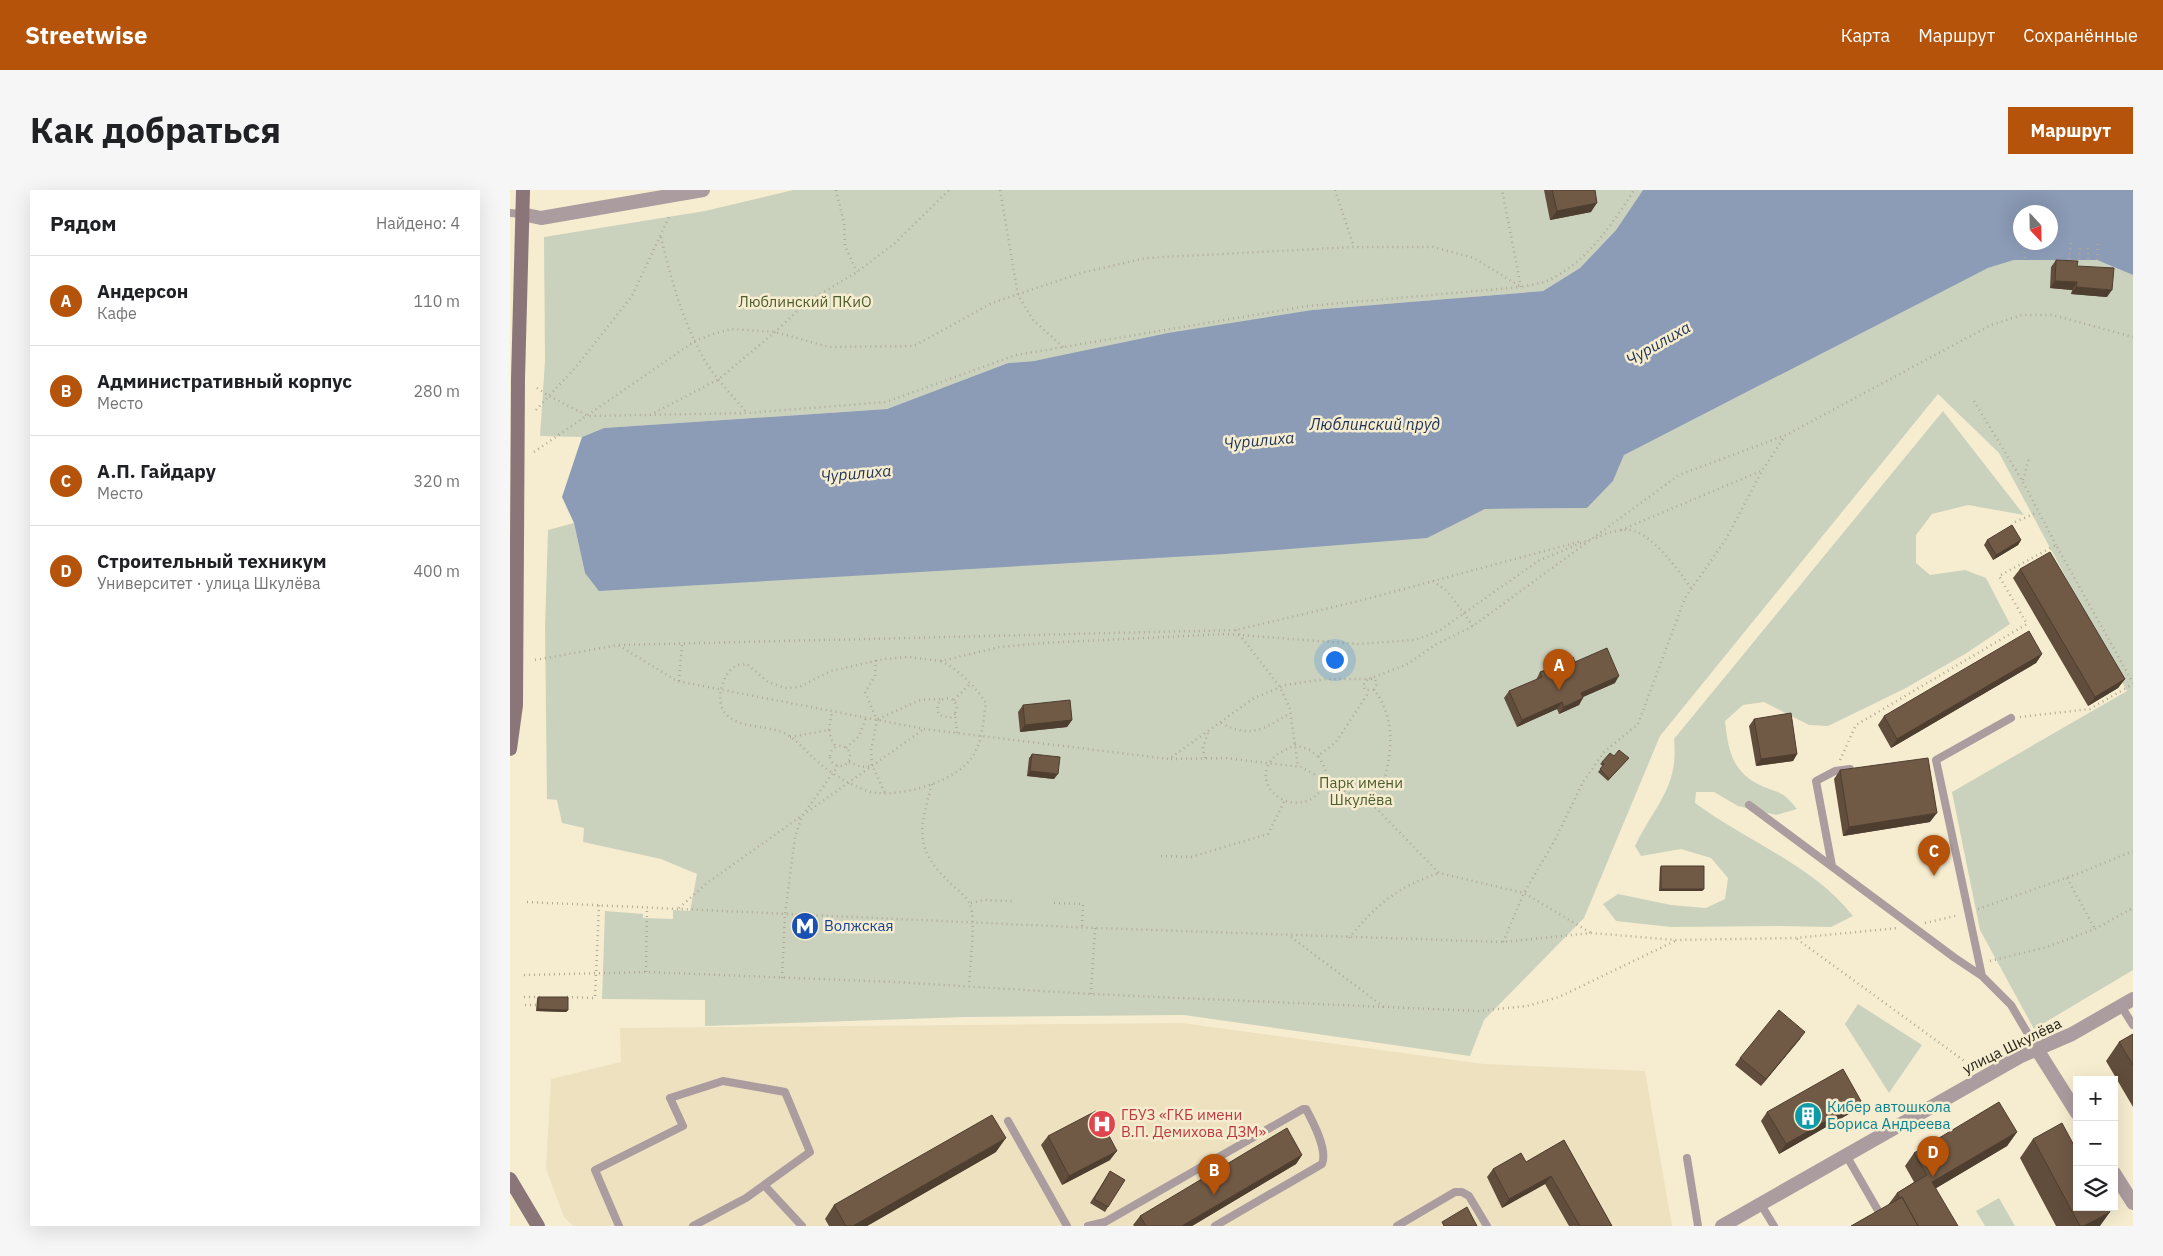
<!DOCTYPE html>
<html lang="ru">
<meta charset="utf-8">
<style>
:root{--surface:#fff;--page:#f6f6f6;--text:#202124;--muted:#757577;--line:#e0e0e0;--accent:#b45309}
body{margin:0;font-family:"IBM Plex Sans",sans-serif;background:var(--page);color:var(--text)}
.controls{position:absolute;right:15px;bottom:15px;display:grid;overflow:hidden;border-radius:0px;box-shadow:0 5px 20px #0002}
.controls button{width:45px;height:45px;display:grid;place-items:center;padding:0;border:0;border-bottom:1px solid var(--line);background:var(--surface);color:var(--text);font:25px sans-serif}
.compass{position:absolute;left:1503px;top:15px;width:45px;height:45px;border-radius:50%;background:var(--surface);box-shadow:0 5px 20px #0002;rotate:158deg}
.you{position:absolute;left:824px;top:469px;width:18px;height:18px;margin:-12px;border:4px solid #fff;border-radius:50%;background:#1a73e8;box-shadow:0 0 0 8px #1a73e833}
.badge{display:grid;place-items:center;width:32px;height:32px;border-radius:50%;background:var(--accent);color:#fff;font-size:16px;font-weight:700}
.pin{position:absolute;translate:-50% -41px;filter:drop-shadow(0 1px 2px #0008)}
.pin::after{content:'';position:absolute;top:26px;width:18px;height:15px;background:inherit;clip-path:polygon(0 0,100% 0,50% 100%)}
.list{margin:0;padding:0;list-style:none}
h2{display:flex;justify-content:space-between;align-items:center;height:65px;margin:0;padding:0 20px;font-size:21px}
h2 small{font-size:16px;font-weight:400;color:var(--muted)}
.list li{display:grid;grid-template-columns:32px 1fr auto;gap:15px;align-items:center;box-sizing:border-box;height:90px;padding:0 20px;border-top:1px solid var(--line)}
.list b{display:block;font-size:19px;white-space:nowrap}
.list p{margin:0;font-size:16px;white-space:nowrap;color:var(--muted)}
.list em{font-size:16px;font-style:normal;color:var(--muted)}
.icon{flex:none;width:28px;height:28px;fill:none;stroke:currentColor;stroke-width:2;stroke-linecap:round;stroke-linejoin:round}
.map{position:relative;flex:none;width:1623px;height:1036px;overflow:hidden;border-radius:0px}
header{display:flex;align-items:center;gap:30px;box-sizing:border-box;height:70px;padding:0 25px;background:var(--accent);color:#fff}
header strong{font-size:24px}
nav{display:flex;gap:28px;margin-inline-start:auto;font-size:18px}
.intro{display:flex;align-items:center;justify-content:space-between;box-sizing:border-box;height:120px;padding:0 30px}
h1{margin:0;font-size:35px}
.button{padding:12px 22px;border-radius:0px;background:var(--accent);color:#fff;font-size:18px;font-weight:700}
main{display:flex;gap:30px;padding:0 30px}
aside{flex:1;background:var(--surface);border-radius:0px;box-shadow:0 5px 20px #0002}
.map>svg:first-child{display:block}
.built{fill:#ede1bf}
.green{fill:#cad2be}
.water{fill:#8c9bb6;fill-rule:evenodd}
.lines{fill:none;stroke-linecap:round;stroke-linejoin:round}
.path{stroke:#b0a992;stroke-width:2.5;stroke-dasharray:1 4;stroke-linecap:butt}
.service{stroke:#ab9c9f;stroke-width:8}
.minor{stroke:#ab9c9f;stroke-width:14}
.tertiary{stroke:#ab9c9f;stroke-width:14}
.secondary{stroke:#8a7679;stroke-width:14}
.wall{fill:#604d3b}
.shaded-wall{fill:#4e3e30}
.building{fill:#705945;stroke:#4e3e30}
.labels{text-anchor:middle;stroke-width:5;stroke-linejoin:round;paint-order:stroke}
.park-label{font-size:15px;fill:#4d5d2e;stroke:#f6edd0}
.transit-label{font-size:15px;fill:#164399;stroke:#f6edd0;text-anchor:start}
.street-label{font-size:15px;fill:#252217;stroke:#f6edd0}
.culture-label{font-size:15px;fill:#0d838f;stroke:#f6edd0;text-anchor:start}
.health-label{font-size:15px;fill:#be3a42;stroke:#f6edd0;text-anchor:start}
.water-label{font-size:16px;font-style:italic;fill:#1d3157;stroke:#f6edd0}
</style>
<header>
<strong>Streetwise</strong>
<nav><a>Карта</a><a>Маршрут</a><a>Сохранённые</a></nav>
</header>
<div class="intro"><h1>Как добраться</h1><a class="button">Маршрут</a></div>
<main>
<aside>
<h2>Рядом<small>Найдено: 4</small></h2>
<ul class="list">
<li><span class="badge">A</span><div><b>Андерсон</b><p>Кафе</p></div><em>110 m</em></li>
<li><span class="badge">B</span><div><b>Административный корпус</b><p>Место</p></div><em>280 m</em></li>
<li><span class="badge">C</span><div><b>А.П. Гайдару</b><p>Место</p></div><em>320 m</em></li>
<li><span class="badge">D</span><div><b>Строительный техникум</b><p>Университет · улица Шкулёва</p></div><em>400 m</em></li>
</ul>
</aside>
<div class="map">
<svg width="1623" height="1036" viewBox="0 0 1623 1036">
<rect width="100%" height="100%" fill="#f6edd0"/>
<!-- built -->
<path class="built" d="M 672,833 L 974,874 L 1135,881 L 1162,1036 L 63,1036 L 54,1027 L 36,979 L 41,889 L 111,872 L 110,838 Z"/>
<!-- green -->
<path class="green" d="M 283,0 L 1133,0 L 1106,40 L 1070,78 L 1033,101 L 802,120 L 524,171 L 498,173 L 377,219 L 94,238 L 72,247 L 30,246 L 35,171 L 34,47 L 195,21 Z
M 1536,68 L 1587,70 L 1623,85 L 1623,780 L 1524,839 L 1470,740 L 1442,602 L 1617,501 L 1489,263 L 1428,204 L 1150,546 L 1074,728 L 974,830 L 960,866 L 674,825 L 455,827 L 195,836 L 195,810 L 92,809 L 95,721 L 133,724 L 133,728 L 163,729 L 163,720 L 180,721 L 187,684 L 151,669 L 73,652 L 74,638 L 52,633 L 47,610 L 37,609 L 35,437 L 38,340 L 64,333 L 75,383 L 959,326 L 975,319 L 1077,318 L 1103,291 L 1114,265 L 1142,249 L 1478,78 L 1504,70 Z
M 1433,221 L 1514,325 L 1458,315 L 1422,324 L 1406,345 L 1406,373 L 1420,385 L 1455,380 L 1476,388 L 1500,434 L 1455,464 L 1394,499 L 1318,536 L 1299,535 L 1254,512 L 1233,515 L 1215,531 C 1218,559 1222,582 1250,595 C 1271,605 1271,599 1287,619 L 1266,625 L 1228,616 L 1204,602 L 1186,602 L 1185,613 C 1236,651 1303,675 1343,726 L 1321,737 L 1269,736 L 1161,737 L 1106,731 L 1093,714 L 1108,704 L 1161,715 L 1196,718 L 1215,709 L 1218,688 L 1201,668 L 1171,659 L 1131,666 L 1125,656 C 1145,615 1169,597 1164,549 Z
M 1348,814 L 1412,855 L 1379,903 L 1335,834 Z
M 1489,1008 L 1505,1036 L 1475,1036 L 1466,1021 Z"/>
<!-- water -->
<path class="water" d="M 1133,0 L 1623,0 L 1623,85 L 1587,70 L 1504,70 L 1478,78 L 1114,265 L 1103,291 L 1077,318 L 975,319 L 917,348 L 715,364 L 89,401 L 75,383 L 64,333 L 52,307 L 72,247 L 94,238 L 377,219 L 498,173 L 524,171 L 658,143 L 802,120 L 1033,101 L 1070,78 L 1106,40 ZM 1510,22 L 1540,22 L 1540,52 L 1510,52 Z"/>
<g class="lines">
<!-- path -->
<path class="path" d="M 326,0 L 334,33 L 335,56 L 347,82
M 490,0 L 508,105 L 523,130 L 553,157
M 825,0 L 844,57
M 151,47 C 161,89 172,130 194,169 C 205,188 223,206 237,223
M 1514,52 L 1515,70
M 1559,69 L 1561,51
M 1569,69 L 1570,55
M 1578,69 L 1578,55
M 1587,70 L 1588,52
M 27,198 L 39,206 L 78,226 L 238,223 L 376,212 L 506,165 L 798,116 L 1011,97 L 992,0
M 1464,211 L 1513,292 L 1546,355
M 26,220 L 65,178 L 122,106 L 159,27
M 140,225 L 209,189 L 265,142 L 297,112 L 347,82 L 385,53 L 439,0
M 24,262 L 185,151 L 203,144 L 221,139 L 265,142 L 319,157 L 404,156 L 482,113 L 571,83 L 636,68 L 844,57 L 923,57 L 964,68 L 1011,97 C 1019,95 1030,94 1037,91 C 1076,73 1102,35 1124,0
M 1513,290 L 1519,268
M 1505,332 L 1528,322
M 1111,340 L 1251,281
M 1086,348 C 1097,343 1108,339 1120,340 C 1142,343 1169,381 1181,398
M 923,391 L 937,401 L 963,436
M 726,440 L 770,497 L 780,519 L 788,577
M 109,455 L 726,440 L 849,411 L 1072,351
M 25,470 L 108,455 L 167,491 L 414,539 L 659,569 L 744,508 L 776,495 L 816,489 L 858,489 L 896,475 L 925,455 L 963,436 L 1169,285 L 1276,245 L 1481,135 L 1512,125 L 1543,125 L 1623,147
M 366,470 L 365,486 L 355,502 L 367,530 L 361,561 L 362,575 L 375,603
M 431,471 C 449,480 465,496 476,513 C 473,531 473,552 462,567 C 446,592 393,606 366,603 C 357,602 345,596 337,592 C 328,587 317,580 309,573 C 298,564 290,553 278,545 C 260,534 229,540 215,523 C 205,511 212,483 226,476 C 228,474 234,475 237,474 L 258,492 L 275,498 L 289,497 L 321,481 L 374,469 L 399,467 L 431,471 L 490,457 L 535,453 L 716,444 L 848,454 L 905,450 L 929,441 L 1028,371 L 1081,349
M 169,491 L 172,455
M 864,500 L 867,494 L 865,489 L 858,489 L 853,495 L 855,500 L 864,500 C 892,536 878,580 866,618
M 444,510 L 460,494
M 445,524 L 440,528 L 429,525 C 424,513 432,505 444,510 L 447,517 L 445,524 L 447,543
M 1510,527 L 1580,519 L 1623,494
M 368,529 L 410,510 L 432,509
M 711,533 C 741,549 754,539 780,523
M 319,540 L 322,521
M 280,547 L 319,540 L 321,549 L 326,557
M320 566a10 10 0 1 1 20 0a10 10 0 1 1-20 0Z
M 336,558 L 349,546 L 356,528
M 808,566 L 800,560 L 785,555 C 776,560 766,563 760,572 C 741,602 792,632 813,597 C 820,585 815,577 808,566 L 826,552 L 859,502
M 695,568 L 693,558 L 698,543
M 661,569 L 715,568 L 791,577 L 866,618 L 929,683 L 1014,703 L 1081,743
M 1330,570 L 1346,535 L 1517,434 L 1489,386 L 1546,355 L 1623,493
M 339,572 L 352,577 L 361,576
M 422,594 C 410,638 403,657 439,692 C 445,698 457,707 460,714 C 466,730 460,777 459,795
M 651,666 L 681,667 L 758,644 L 774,612
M 1557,688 L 1585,739
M 17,712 L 585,738 L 993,752 L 1081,743 L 1166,750 L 1285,748 L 1388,738
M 461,713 L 474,710 L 504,711
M 544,713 L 573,714 L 572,737
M 169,718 L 197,693 L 414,539
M 1468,719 L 1570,683 L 1623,661
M 1415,733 L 1449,725
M 781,747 L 874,817
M 839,748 C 866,715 887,697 929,683
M 1287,749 L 1464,878
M 993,752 L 1014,703 L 1045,650 L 1073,592 L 1094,562 L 1128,534 L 1175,408 L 1216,349 L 1252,281 L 1275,246
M 1480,771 L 1537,757 L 1585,739 L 1623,718
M 136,782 L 137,718
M 14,785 L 136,782 L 385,792 L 581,804 L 968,821 L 1017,816 L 1049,807 L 1165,751
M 272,788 L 275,724 L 285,647 L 292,626 L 328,576
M 581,804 L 585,738
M 14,807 L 31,807
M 57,807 L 85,808 L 89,715
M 15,815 L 27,815"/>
<!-- service -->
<path class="service" d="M 0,23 L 12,24
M 1501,528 L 1426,570 L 1472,786 L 1501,815 L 1528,861
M 1239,615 L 1445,768 L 1472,786
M 1322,676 L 1306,591 L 1325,581 L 1340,579
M 1611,816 L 1623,835
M 498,931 L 557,1036
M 1336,965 L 1377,1036
M 1177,968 L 1188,1036
M 254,995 L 292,1036
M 1250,1013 L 1264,1036
M 109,1036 L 85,980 L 173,936 L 160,908 L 213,891 L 275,902 L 300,962 L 236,1008 L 183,1036
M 578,1036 L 595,1032 L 793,919 L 796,919 C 803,932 818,960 812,974 L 705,1036
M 887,1036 L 945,1002 L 952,1002 L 959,1006 L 977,1036"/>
<!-- minor -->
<path class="minor" d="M 12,24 L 31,28 L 193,0
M 1528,861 L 1567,923
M 1604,983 L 1623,1013"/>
<!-- tertiary -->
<path class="tertiary" d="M 1212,1036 L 1511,866 L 1562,844 L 1623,809"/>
<!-- secondary -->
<path class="secondary" d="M 0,559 L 6,515 L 8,189 L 13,0
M 0,989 L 28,1036"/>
</g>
<!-- wall -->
<path class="wall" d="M 1034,0 L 1085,0 L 1081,22 L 1040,30 Z
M 1546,70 L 1567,76 L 1597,107 L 1561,104 L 1562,100 L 1540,98 L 1541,77 Z
M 1477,350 L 1511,350 L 1508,355 L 1483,370 L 1474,355 Z
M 1510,379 L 1615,489 L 1608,498 L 1578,516 L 1503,388 Z
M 1532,464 L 1526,473 L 1381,558 L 1368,535 L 1374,526 Z
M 1056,471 L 1065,472 L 1105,493 L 1073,507 L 1069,515 L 1049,524 L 1047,519 L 1007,537 L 994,508 L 999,501 L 1026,490 L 1030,482 L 1034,481 L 1039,472 Z
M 513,515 L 562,530 L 557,537 L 510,542 L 508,522 Z
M 1244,529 L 1287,564 L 1283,571 L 1246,576 L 1239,536 Z
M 522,564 L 544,589 L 517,586 L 519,568 Z
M 1104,566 L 1119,568 L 1098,591 L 1088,582 L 1093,576 L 1090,574 L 1092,572 Z
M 1330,580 L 1420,632 L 1333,646 L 1324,589 Z
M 1151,676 L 1194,699 L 1192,701 L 1149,701 L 1150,678 Z
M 28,807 L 58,820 L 56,822 L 26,821 L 27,809 Z
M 1623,844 L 1623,917 L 1596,871 L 1609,852 Z
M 1290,849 L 1251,896 L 1225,875 L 1230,868 Z
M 1344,921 L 1269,964 L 1251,931 L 1257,922 Z
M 1507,942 L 1497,956 L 1426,998 L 1378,1015 L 1387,1003 L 1404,992 L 1395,976 L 1404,963 Z
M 538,946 L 600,970 L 552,995 L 531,955 Z
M 1523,949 L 1590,1036 L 1546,1036 L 1510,968 Z
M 1054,950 L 1102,1036 L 1059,1036 L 1035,994 L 992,1018 L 977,987 L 983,979 L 1016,972 Z
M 486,962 L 357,1036 L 319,1036 L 315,1029 L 324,1015 Z
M 792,965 L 786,974 L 682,1036 L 624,1036 L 623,1035 L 630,1026 Z
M 597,986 L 598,1017 L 595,1022 L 580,1013 Z"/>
<!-- shaded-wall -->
<path class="shaded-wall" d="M 1087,13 L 1081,22 L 1040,30 L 1047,21 Z
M 1545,91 L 1567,92 L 1562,100 L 1540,98 Z
M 1566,97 L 1602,100 L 1597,107 L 1561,104 Z
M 1511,350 L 1508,355 L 1483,370 L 1486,365 Z
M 1532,464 L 1526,473 L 1381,558 L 1387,549 Z
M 1109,486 L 1105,493 L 1066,510 L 1071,503 Z
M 1615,489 L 1608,498 L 1578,516 L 1585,507 Z
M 1073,508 L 1069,515 L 1049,524 L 1054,517 Z
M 1052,512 L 1047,519 L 1007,537 L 1012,530 Z
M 562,530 L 557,537 L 510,542 L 515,535 Z
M 1287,564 L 1283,571 L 1246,576 L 1251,569 Z
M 520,581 L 548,584 L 544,589 L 517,586 Z
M 1427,623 L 1420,632 L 1333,646 L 1339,637 Z
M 1151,699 L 1194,699 L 1192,701 L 1149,701 Z
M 28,819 L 58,820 L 56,822 L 26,821 Z
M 1295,842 L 1290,849 L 1251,896 L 1256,889 Z
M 1351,911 L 1344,921 L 1269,964 L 1276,954 Z
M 1507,942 L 1497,956 L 1413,1006 L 1422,992 Z
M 496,948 L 486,962 L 357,1036 L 343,1036 Z
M 607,961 L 600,970 L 552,995 L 559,986 Z
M 792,965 L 786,974 L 682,1036 L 672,1036 Z
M 1041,986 L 1035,994 L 992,1018 L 999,1009 Z
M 1600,1022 L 1590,1036 L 1574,1036 Z"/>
<!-- building -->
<path class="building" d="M 1042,0 L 1085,0 L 1087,13 L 1047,21 Z
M 1546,70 L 1568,71 L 1567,76 L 1604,78 L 1602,100 L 1566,97 L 1567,92 L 1545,91 Z
M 1502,335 L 1511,350 L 1486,365 L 1477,350 Z
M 1540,362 L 1615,489 L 1585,507 L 1510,379 Z
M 1519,441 L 1532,464 L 1387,549 L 1374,526 Z
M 1097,458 L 1109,486 L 1071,503 L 1073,508 L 1054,517 L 1052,512 L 1012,530 L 999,501 L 1032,487 L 1030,482 L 1038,479 L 1039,472 L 1046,467 L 1056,471 L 1063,467 L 1065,472 Z
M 560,510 L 562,530 L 515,535 L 513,515 Z
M 1281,523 L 1287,564 L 1251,569 L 1244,529 Z
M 1109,560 L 1119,568 L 1099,589 L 1090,579 L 1094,574 L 1092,572 L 1100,563 L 1104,566 Z
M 522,564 L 550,567 L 548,584 L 520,581 Z
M 1418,568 L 1427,623 L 1339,637 L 1330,580 Z
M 1151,676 L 1194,676 L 1194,699 L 1151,699 Z
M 28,807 L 58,807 L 58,820 L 28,819 Z
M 1269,820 L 1295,842 L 1256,889 L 1230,868 Z
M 1623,844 L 1623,875 L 1609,852 Z
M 1333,879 L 1351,911 L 1276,954 L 1257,922 Z
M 1489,912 L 1507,942 L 1422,992 L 1448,1036 L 1408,1036 L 1392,1007 L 1390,1008 L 1387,1003 L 1417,985 L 1404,963 Z
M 586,921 L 607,961 L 559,986 L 538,946 Z
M 482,925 L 496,948 L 343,1036 L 336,1036 L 324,1015 Z
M 1552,933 L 1567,961 L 1567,1017 L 1597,1017 L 1600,1022 L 1574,1036 L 1570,1036 L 1523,949 Z
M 777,938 L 792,965 L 672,1036 L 636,1036 L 630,1026 Z
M 1054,950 L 1102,1036 L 1070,1036 L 1041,986 L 999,1009 L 983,979 L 1011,963 L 1016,972 Z
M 600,981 L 615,990 L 598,1017 L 584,1009 Z
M 1392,1007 L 1408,1036 L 1341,1036 Z
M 957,1017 L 967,1036 L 934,1036 L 932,1032 Z"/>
<!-- icons -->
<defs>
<g id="metro-disc" transform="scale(1.4375)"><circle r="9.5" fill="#1a4fb4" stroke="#f6edd0"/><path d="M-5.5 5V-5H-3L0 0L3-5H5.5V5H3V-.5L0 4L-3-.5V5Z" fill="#fff"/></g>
<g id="building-disc" transform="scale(1.4375)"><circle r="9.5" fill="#0f9aa8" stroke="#f6edd0"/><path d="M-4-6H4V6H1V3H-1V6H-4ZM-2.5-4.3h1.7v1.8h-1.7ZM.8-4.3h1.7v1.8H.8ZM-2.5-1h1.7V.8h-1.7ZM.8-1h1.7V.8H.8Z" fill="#fff"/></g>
<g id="hospital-disc" transform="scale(1.4375)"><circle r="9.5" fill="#e0444e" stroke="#f6edd0"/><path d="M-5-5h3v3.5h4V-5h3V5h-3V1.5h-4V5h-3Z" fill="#fff"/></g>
</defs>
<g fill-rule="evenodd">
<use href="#metro-disc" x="295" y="736"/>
<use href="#building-disc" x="1298" y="926"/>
<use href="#hospital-disc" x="592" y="934"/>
</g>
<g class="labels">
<!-- park labels -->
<g class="park-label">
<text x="295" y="117">Люблинский ПКиО</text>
<text x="851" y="598">Парк имени<tspan x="851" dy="17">Шкулёва</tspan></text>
</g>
<!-- transit labels -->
<g class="transit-label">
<text x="314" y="741">Волжская</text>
</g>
<!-- street labels -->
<g class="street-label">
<text transform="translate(1502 856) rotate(-26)" y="5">улица Шкулёва</text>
</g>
<!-- culture labels -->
<g class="culture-label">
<text x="1317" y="922">Кибер автошкола<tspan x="1317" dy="17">Бориса Андреева</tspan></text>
</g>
<!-- health labels -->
<g class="health-label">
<text x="611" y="930">ГБУЗ «ГКБ имени<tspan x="611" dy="17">В.П. Демихова ДЗМ»</tspan></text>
</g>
<!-- water labels -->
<g class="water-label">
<text transform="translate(1148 153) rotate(-30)" y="6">Чурилиха</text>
<text x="865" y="240">Люблинский пруд</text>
<text transform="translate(749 250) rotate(-5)" y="6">Чурилиха</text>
<text transform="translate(346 283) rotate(-5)" y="6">Чурилиха</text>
</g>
</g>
</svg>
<div class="controls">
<button>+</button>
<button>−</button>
<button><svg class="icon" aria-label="layers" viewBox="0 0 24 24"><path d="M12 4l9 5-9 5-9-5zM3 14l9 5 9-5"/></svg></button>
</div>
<svg class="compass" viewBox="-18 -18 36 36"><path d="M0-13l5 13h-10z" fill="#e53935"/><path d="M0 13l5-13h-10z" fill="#757577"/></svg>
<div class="you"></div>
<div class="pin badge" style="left:1049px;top:500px">A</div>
<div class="pin badge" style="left:704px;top:1005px">B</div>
<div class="pin badge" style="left:1424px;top:686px">C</div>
<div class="pin badge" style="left:1423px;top:987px">D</div>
</div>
</main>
